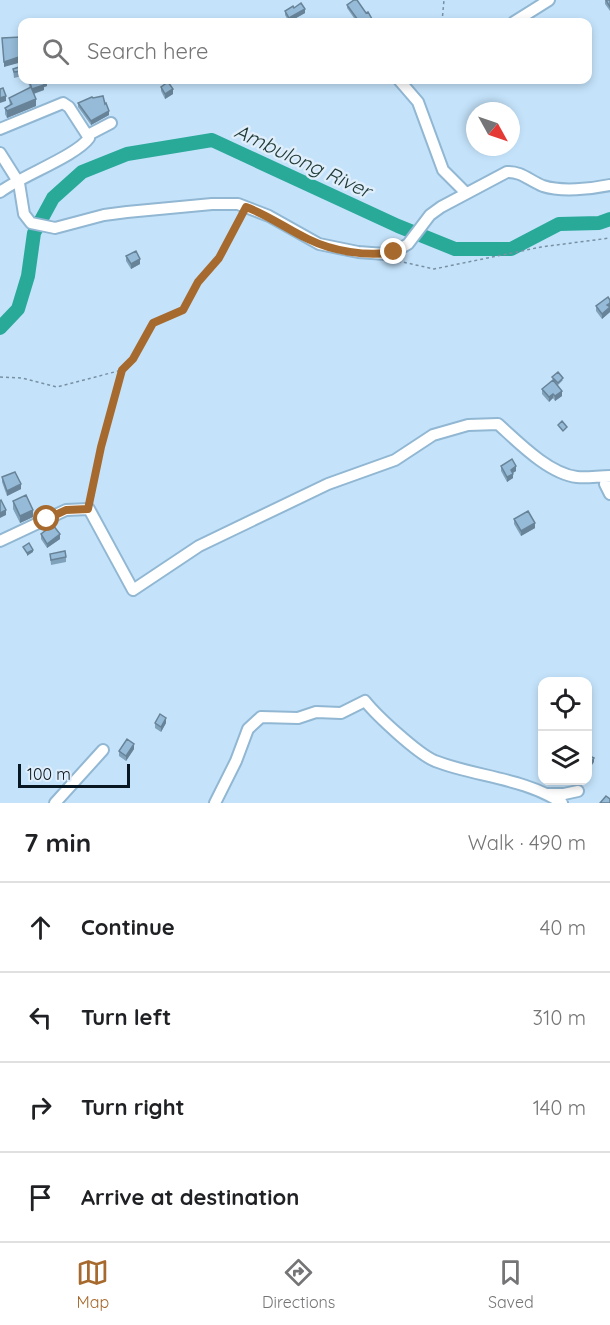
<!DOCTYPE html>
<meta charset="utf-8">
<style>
:root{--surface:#fff;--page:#f6f6f6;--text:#202124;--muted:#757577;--line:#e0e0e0;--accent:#a76a2e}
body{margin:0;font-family:Quicksand,sans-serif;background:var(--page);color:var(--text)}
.controls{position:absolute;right:18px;bottom:18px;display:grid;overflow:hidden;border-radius:12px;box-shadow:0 3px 9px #0003}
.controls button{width:54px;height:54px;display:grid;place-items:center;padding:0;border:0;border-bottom:2px solid var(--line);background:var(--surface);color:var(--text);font:30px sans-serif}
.compass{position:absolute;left:466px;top:102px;width:54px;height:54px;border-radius:50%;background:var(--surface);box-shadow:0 3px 9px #0003;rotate:130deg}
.scale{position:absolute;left:18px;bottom:15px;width:112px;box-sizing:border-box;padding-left:6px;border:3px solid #091722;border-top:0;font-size:16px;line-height:21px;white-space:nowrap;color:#091722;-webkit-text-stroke:4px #dfeefa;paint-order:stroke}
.stop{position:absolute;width:18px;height:18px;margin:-14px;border:4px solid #a76a2e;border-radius:50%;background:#fff}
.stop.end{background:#a76a2e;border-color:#fff;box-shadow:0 2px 6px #0008}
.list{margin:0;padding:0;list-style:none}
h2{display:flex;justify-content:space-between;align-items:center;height:78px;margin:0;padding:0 24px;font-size:26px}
h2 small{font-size:20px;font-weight:400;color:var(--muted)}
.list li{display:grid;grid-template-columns:39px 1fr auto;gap:18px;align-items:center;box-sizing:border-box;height:90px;padding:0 24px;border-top:2px solid var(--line)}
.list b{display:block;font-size:22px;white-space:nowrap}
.list em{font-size:20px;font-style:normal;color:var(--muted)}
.icon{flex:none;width:33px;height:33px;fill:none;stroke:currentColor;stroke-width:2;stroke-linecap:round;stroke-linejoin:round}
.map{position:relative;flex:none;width:610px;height:803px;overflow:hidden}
.search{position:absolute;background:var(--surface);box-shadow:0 3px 9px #0003;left:18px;right:18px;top:18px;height:66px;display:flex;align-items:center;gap:15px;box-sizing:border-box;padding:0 21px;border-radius:12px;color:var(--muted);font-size:22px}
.sheet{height:438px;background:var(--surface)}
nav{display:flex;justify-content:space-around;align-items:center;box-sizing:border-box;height:84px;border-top:2px solid var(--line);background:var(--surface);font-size:16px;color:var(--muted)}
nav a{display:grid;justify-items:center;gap:3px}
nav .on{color:var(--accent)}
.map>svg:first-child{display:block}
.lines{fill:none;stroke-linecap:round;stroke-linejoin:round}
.river{stroke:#29a998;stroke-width:14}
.minor-casing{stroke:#91b7d3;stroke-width:14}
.path{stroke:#7890a3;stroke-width:1.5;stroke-dasharray:3 3;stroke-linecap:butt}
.minor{stroke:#fff;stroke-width:10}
.wall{fill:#80a1ba}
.shaded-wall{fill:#688397}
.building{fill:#95bbd8;stroke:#688397;stroke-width:1.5}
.route{stroke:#a76a2e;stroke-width:8}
.labels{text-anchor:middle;stroke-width:5;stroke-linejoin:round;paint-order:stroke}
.water-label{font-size:20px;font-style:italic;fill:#203b36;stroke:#dfeefa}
</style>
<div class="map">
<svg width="610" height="803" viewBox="0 0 610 803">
<rect width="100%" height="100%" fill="#c4e3fb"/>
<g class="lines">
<!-- river -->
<path class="river" d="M 0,328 L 18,309 L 28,276 L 34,233 L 53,198 L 82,172 L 127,154 L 212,140 L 398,226 L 455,249 L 511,249 L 559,224 L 599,223 L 610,219"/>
<!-- minor casing -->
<g class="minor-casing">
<path id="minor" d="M 514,22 L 549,0
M 399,80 L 418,102 L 443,170 L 466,193
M 0,129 L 63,103 L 69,107 L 89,138 C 76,156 21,176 0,192
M 88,135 L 111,123
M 0,153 L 19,183 L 24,214 L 31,223 L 55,228 L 104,215 L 127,212 L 212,204 L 238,204 L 269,216 L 319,244 L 358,252 L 385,254 L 394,252 L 408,244 L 430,215 L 441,207 L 507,172 C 521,171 530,181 543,186 C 561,192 591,189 610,185
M 610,476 L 605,484 L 610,494
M 0,541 L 66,510 L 89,509 L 133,590 L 199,546 L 328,484 L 395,460 L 433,435 L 468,425 L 498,424 C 518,442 549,474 577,477 C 587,478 599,476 610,476
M 548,794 L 564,794 L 578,791
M 55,803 L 103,750
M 215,803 L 236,761 L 248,729 L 261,717 L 298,718 L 316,712 L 341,713 L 365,701 C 377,716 418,754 435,761 C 477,777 524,778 562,803"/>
</g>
<!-- path -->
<path class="path" d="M 442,22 L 444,0
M 398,261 L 434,269 L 541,247 L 610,238
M 0,377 L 22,378 L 57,387 L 122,370 L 133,359 L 153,323 L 183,310 L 198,282 L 219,258 L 242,216
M 90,500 L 101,447 L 122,371"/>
<!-- minor -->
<use href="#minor" class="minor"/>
</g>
<!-- wall -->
<path class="wall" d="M 605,0 L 610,0 L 610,11 L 605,4 Z
M 347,5 L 372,22 L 356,21 L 347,8 Z
M 294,8 L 305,13 L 289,22 L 285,15 L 285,11 Z
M 22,66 L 22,76 L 14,78 L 13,69 Z
M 27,80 L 47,80 L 47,86 L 44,87 L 44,90 L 34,94 L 36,106 L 7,118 L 5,114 L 5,108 L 10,106 L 9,98 L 30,88 Z
M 161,87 L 173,94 L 165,99 L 161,91 Z
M 93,98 L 105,104 L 109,115 L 91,125 L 78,107 L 78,103 Z
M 126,256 L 140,264 L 131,269 L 126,261 Z
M 610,300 L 610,312 L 602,319 L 596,311 L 596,306 Z
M 552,377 L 563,380 L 558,385 L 562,396 L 555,401 L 553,398 L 549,402 L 542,394 L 542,389 L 553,380 Z
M 501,466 L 516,471 L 513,473 L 513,478 L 507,482 L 501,471 Z
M 2,477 L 21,489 L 7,496 L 2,482 Z
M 13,501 L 33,517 L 20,523 L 13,509 Z
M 514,519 L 535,528 L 521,536 L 514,524 Z
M 41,534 L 60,539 L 47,548 L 41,539 Z
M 50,554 L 66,557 L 66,562 L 51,565 Z
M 155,723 L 166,723 L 161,732 L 155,728 Z
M 134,749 L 126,761 L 119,756 L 119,751 Z"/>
<!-- shaded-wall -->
<path class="shaded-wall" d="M 305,9 L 305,13 L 289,22 L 289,18 Z
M 22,56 L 22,62 L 4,67 L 4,62 Z
M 47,80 L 47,86 L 44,87 L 44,90 L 32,94 L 32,89 Z
M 67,80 L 75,80 L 75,81 L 67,83 Z
M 173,89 L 173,94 L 165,99 L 165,94 Z
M 6,96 L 6,101 L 0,103 L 0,98 Z
M 36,99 L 36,106 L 7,118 L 7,111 Z
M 109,111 L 109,115 L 91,125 L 91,121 Z
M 140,259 L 140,264 L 131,269 L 131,264 Z
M 610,303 L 610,312 L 602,319 L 602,314 L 607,305 Z
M 562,391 L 562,396 L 555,401 L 555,396 Z
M 553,394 L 553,398 L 549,402 L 549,397 Z
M 516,466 L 516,471 L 511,474 L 511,470 Z
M 513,474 L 513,478 L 507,482 L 507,477 Z
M 21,484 L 21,489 L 7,496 L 7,491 Z
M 6,510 L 6,515 L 0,518 L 0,513 Z
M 33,510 L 33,517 L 20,523 L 20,516 Z
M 535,523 L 535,528 L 521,536 L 521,531 Z
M 60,534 L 60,539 L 47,548 L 47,544 Z
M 33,550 L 33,552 L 27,556 L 27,553 Z
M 166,718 L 166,723 L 161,732 L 161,727 Z
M 134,744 L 134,749 L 126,761 L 126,756 Z
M 594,758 L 594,762 L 588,771 L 588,767 Z"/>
<!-- building -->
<path class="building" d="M 354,0 L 357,0 L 366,13 L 368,12 L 372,19 L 366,22 L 355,22 L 358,20 L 347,5 Z
M 606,0 L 610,0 L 610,7 Z
M 301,3 L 305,9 L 289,18 L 285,11 L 293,6 L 294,8 Z
M 21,37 L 22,56 L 4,62 L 2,38 Z
M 22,66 L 22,71 L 14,72 L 13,69 Z
M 29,80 L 47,80 L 43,82 L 44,85 L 32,89 Z
M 168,82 L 173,89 L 165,94 L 161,87 Z
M 31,87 L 36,99 L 7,111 L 5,108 L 12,104 L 9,98 Z
M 3,88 L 6,96 L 0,98 L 0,89 Z
M 103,96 L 105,104 L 106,103 L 109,111 L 91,121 L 78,103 L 92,97 L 93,98 Z
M 136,251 L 140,259 L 131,264 L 126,256 Z
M 608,297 L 610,300 L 610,303 L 607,305 L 610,307 L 602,314 L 596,306 Z
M 558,372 L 563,378 L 558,383 L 552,377 Z
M 553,380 L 562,391 L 555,396 L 553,394 L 549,397 L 542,389 Z
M 562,421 L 567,427 L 563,431 L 558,425 Z
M 512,459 L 516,466 L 511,470 L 513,474 L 507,477 L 501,466 Z
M 15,472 L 21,484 L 7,491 L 2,477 Z
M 26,495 L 33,510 L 20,516 L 13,501 Z
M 1,500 L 6,510 L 0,513 L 0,501 Z
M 528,511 L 535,523 L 521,531 L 514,519 Z
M 53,525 L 60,534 L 47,544 L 41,534 Z
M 29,543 L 33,550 L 27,553 L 23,547 Z
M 65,551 L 66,557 L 51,560 L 50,554 Z
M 160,714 L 166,718 L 161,727 L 155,723 Z
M 127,739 L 134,744 L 126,756 L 119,751 Z
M 588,755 L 594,758 L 588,767 Z
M 606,796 L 610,799 L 610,803 L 600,803 Z"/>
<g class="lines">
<!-- route -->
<path class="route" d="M 47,519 L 66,510 L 88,509 L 101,447 L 122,370 L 133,359 L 153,323 L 183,310 L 198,282 L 219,258 L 246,207 C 268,215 287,229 308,239 C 332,251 367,257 394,252"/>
</g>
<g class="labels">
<!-- water labels -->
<g class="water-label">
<text transform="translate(303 161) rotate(25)" y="7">Ambulong River</text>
</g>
</g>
</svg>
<div class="controls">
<button><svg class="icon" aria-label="locate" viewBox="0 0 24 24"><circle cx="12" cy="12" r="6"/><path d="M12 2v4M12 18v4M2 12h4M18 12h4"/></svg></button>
<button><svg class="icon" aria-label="layers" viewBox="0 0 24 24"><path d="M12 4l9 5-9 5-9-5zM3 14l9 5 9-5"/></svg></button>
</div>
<svg class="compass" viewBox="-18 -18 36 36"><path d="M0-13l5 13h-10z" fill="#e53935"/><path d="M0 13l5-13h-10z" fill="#757577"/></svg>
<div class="scale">100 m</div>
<div class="stop" style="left:47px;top:519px"></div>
<div class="stop end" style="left:394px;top:252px"></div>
<div class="search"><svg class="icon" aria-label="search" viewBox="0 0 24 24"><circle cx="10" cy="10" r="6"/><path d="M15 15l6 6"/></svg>Search here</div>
</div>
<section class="sheet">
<h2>7 min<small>Walk · 490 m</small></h2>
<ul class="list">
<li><svg class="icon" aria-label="ahead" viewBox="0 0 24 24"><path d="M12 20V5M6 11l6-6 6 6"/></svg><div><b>Continue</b></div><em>40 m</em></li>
<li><svg class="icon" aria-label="left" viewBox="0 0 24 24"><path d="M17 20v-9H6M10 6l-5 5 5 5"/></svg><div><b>Turn left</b></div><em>310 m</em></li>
<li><svg class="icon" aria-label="right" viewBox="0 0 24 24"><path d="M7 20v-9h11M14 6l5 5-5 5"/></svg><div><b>Turn right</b></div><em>140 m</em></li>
<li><svg class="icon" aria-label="arrive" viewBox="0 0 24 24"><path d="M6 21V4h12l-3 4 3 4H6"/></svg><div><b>Arrive at destination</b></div></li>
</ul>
</section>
<nav>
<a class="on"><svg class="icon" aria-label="map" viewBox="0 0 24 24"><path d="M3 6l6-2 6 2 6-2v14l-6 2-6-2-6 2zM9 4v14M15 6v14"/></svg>Map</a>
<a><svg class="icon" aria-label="directions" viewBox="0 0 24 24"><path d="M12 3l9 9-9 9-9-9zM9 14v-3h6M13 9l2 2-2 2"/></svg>Directions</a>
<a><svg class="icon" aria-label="saved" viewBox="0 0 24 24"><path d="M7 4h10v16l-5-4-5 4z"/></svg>Saved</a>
</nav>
